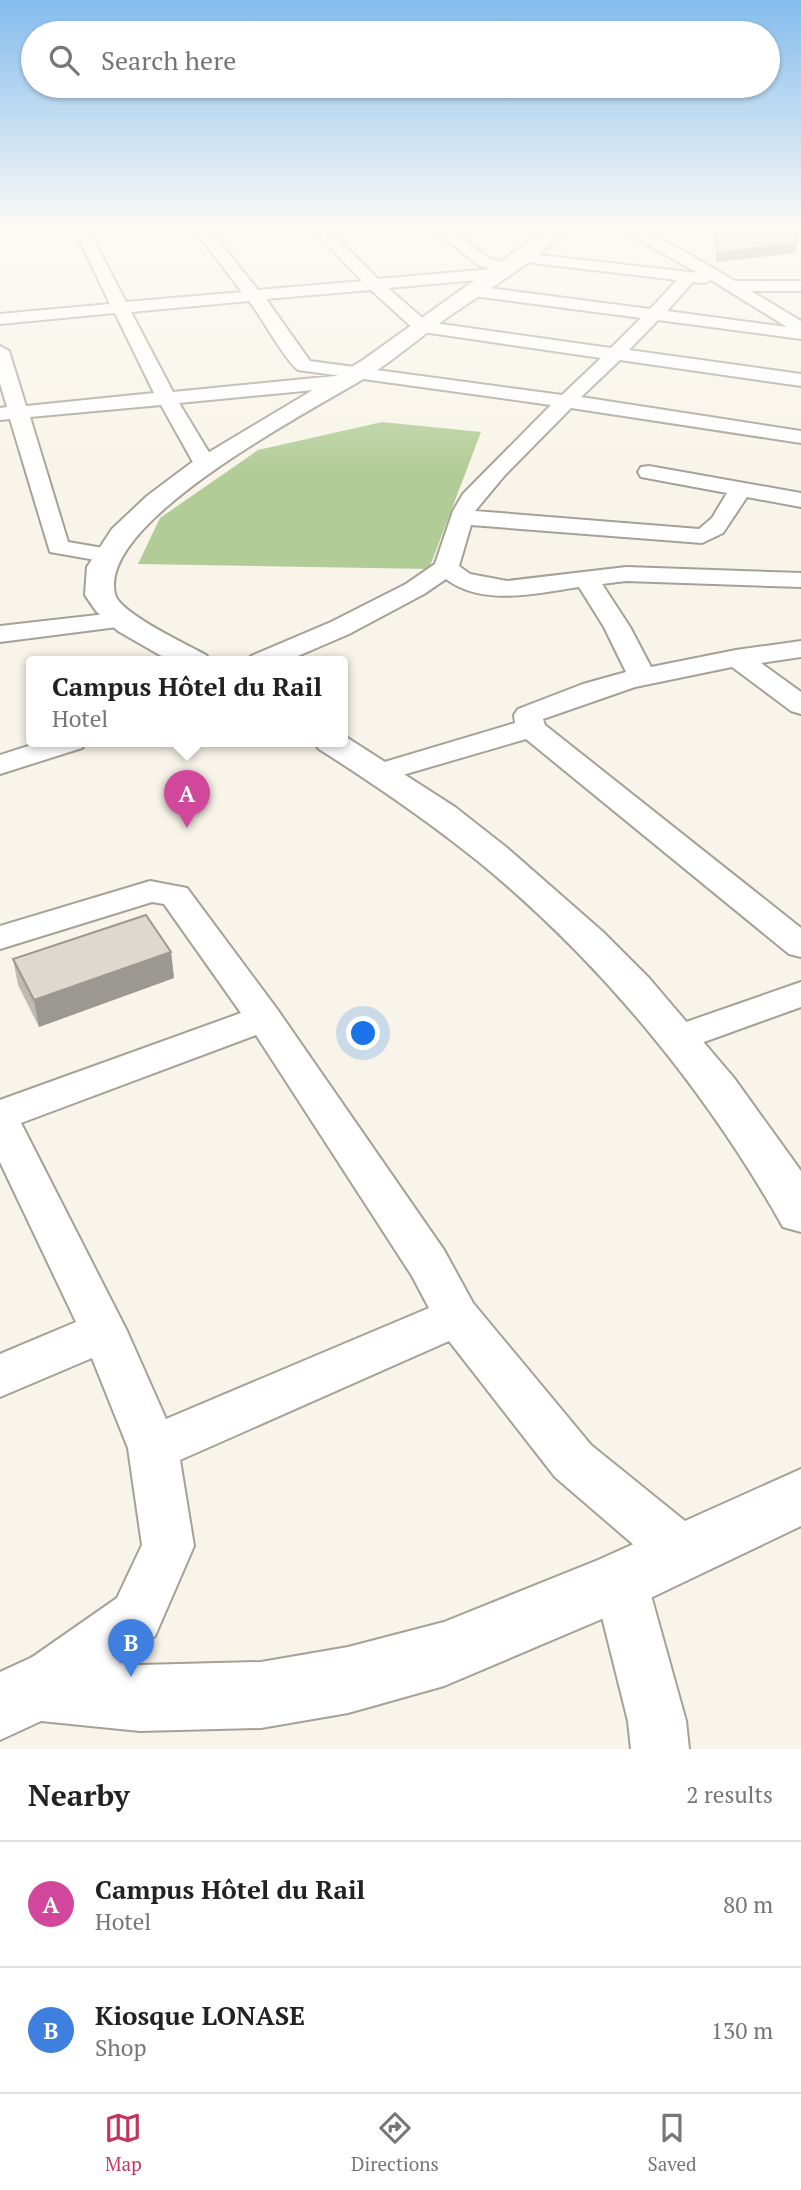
<!DOCTYPE html>
<meta charset="utf-8">
<style>
:root{--surface:#fff;--page:#f2f2f2;--text:#222;--muted:#767676;--line:#e0e0e0;--accent:#c4355d}
body{margin:0;font-family:"PT Serif",serif;background:var(--page);color:var(--text)}
.you{position:absolute;left:364px;top:1034px;width:24px;height:24px;margin:-18px;border:5px solid #fff;border-radius:50%;background:#1a73e8;box-shadow:0 0 0 10px #1a73e833}
.badge{display:grid;place-items:center;width:46px;height:46px;border-radius:50%;background:var(--accent);color:#fff;font-size:23px;font-weight:700}
.pin{position:absolute;translate:-50% -58px;filter:drop-shadow(0 2px 4px #0008)}
.pin::after{content:'';position:absolute;top:37px;width:24px;height:21px;background:inherit;clip-path:polygon(0 0,100% 0,50% 100%)}
.popup{position:absolute;left:26px;top:656px;width:322px;height:91px;box-sizing:border-box;display:grid;place-content:center;border-radius:7px;background:var(--surface);filter:drop-shadow(0 2px 5px #0005);font-size:23px;white-space:nowrap;color:var(--muted)}
.popup b{font-size:26px;color:var(--text)}
.popup::after{content:'';position:absolute;left:50%;top:100%;margin-left:-14px;border:14px solid transparent;border-top-color:var(--surface)}
.list{margin:0;padding:0;list-style:none}
h2{display:flex;justify-content:space-between;align-items:center;height:91px;margin:0;padding:0 28px;font-size:30px}
h2 small{font-size:23px;font-weight:400;color:var(--muted)}
.list li{display:grid;grid-template-columns:46px 1fr auto;gap:21px;align-items:center;box-sizing:border-box;height:126px;padding:0 28px;border-top:2px solid var(--line)}
.list b{display:block;font-size:26px;white-space:nowrap}
.list p{margin:0;font-size:23px;white-space:nowrap;color:var(--muted)}
.list em{font-size:23px;font-style:normal;color:var(--muted)}
.icon{flex:none;width:38px;height:38px;fill:none;stroke:currentColor;stroke-width:2;stroke-linecap:round;stroke-linejoin:round}
.map{position:relative;flex:none;width:801px;height:1749px;overflow:hidden}
.search{position:absolute;background:var(--surface);box-shadow:0 2px 5px #0004;left:21px;right:21px;top:21px;height:77px;display:flex;align-items:center;gap:18px;box-sizing:border-box;padding:0 24px;border-radius:38px;color:var(--muted);font-size:26px}
.sheet{height:343px;background:var(--surface)}
nav{display:flex;justify-content:space-around;align-items:center;box-sizing:border-box;height:98px;border-top:2px solid var(--line);background:var(--surface);font-size:19px;color:var(--muted)}
nav a{display:grid;justify-items:center;gap:4px}
nav .on{color:var(--accent)}
.map>svg:first-child{display:block}
.green{fill:#b2cc97}
.lines{fill:none;stroke-linecap:round;stroke-linejoin:round}
.minor-casing{stroke:#a4a197;stroke-width:4}
.tertiary-casing{stroke:#a4a197;stroke-width:4}
.secondary-casing{stroke:#a4a197;stroke-width:4}
.minor{fill:#fff;fill-rule:evenodd}
.tertiary{fill:#fff;fill-rule:evenodd}
.secondary{fill:#fff;fill-rule:evenodd}
.wall{fill:#bebbb2}
.shaded-wall{fill:#9b9891}
.building{fill:#ddd9cf;stroke:#9b9891;stroke-width:2}
</style>
<div class="map">
<svg width="801" height="1749" viewBox="0 0 801 1749">
<rect width="100%" height="100%" fill="#f8f4e9"/>
<!-- green -->
<path class="green" d="M 382,422 L 481,432 L 429,569 L 138,564 L 160,518 L 258,450 Z"/>
<g class="lines">
<!-- minor casing -->
<g class="minor-casing">
<path id="minor" d="M 74,229 L 88,229 L 126,302 L 242,292 L 194,229 L 209,229 L 258,290 L 362,281 L 313,229 L 328,229 L 378,279 L 492,269 L 478,265 L 434,229 L 450,229 L 490,259 L 513,265 L 515,268 L 499,278 L 388,288 L 427,322 L 611,348 L 641,318 L 473,296 L 465,291 L 473,286 L 650,309 L 677,280 L 517,261 L 514,258 L 522,253 L 698,273 L 620,229 L 639,229 L 682,250 L 735,281 L 801,281 L 801,291 L 751,291 L 801,321 L 801,339 L 658,320 L 629,350 L 801,374 L 801,386 L 620,360 L 581,397 L 801,431 L 801,443 L 571,408 L 505,475 L 475,511 L 699,529 L 712,518 L 727,493 L 641,477 L 638,472 L 641,467 L 649,466 L 801,493 L 801,507 L 747,497 L 723,533 L 702,543 L 471,525 L 459,566 L 470,574 L 507,581 L 626,567 L 801,573 L 801,587 L 626,581 L 602,584 L 630,627 L 651,667 L 736,650 L 801,641 L 801,657 L 761,663 L 801,692 L 801,714 L 791,711 L 732,667 L 635,687 L 543,719 L 545,725 L 801,928 L 801,957 L 789,954 L 526,739 L 382,781 L 371,778 L 367,772 L 371,766 L 515,723 L 514,715 L 518,709 L 583,684 L 626,672 L 604,627 L 579,587 C 537,593 483,607 446,579 L 424,594 L 349,634 L 284,662 L 248,662 L 251,656 L 331,622 L 406,584 L 435,564 L 453,511 L 463,494 L 551,405 L 298,370 C 284,359 263,319 249,301 L 131,312 L 173,392 L 335,376 L 345,382 L 335,388 L 179,403 L 216,464 L 213,469 L 197,469 L 194,464 L 161,405 L 30,417 L 68,542 L 115,550 L 119,555 L 115,560 L 107,562 L 50,552 L 10,419 L 0,420 L 0,408 L 7,407 L 0,383 L 0,346 L 9,351 L 26,406 L 154,393 L 115,313 L 0,324 L 0,314 L 110,304 ZM 711,280 L 787,327 L 667,311 L 693,282 L 704,283 ZM 371,290 L 416,331 L 601,358 L 562,395 L 310,361 L 266,299 Z
M 124,612 L 133,615 L 137,620 L 133,625 L 0,642 L 0,626 Z
M 41,742 L 87,742 L 82,748 L 0,774 L 0,755 Z
M 150,881 L 187,888 L 277,1009 L 444,1250 L 473,1303 L 591,1445 L 701,1534 L 708,1552 L 701,1570 L 682,1577 L 663,1570 L 555,1477 L 449,1341 L 180,1460 L 194,1546 L 155,1636 L 61,1705 L 41,1713 L 21,1705 L 13,1685 L 21,1665 L 117,1598 L 142,1545 L 128,1448 L 92,1358 L 0,1397 L 0,1354 L 76,1322 L 0,1162 L 0,1100 L 241,1013 L 164,904 L 152,902 L 0,949 L 0,926 ZM 256,1035 L 412,1276 L 429,1308 L 166,1419 L 127,1331 L 21,1123 Z
M 801,982 L 801,1007 L 679,1051 L 666,1047 L 660,1038 L 666,1029 Z
M 620,1555 L 639,1563 L 647,1581 L 686,1721 L 689,1749 L 631,1749 L 628,1721 L 593,1581 L 601,1563 Z"/>
</g>
<!-- tertiary casing -->
<g class="tertiary-casing">
<path id="tertiary" d="M 546,229 L 565,229 C 543,258 483,292 451,315 C 424,334 398,357 370,375 C 315,409 97,520 115,594 C 119,613 188,645 206,655 L 211,662 L 172,662 L 118,631 L 96,611 L 85,595 L 87,567 L 112,529 L 147,496 L 191,463 L 363,360 Z
M 343,735 L 455,807 L 506,847 L 603,932 L 649,978 L 734,1078 L 801,1171 L 801,1232 L 783,1227 C 706,1090 601,962 479,862 C 428,821 374,784 319,749 L 314,742 L 343,742 Z"/>
</g>
<!-- secondary casing -->
<g class="secondary-casing">
<path id="secondary" d="M 801,1469 L 801,1526 L 642,1602 L 444,1686 L 348,1713 L 261,1728 L 140,1731 L 41,1721 L 0,1740 L 0,1672 L 37,1655 L 140,1665 L 261,1662 L 348,1647 L 444,1622 L 598,1560 Z"/>
</g>
<!-- minor -->
<use href="#minor" class="minor"/>
<!-- tertiary -->
<use href="#tertiary" class="tertiary"/>
<!-- secondary -->
<use href="#secondary" class="secondary"/>
</g>
<!-- wall -->
<path class="wall" d="M 716,229 L 787,229 L 797,243 L 796,253 L 716,262 Z
M 171,952 L 174,978 L 39,1027 L 18,985 L 13,959 Z"/>
<!-- shaded-wall -->
<path class="shaded-wall" d="M 797,243 L 796,253 L 716,262 L 717,253 Z
M 171,952 L 174,978 L 39,1027 L 34,1000 Z"/>
<!-- building -->
<path class="building" d="M 716,229 L 796,230 L 797,243 L 717,253 Z
M 146,915 L 171,952 L 34,1000 L 13,959 Z"/>
<!-- sky -->
<linearGradient id="sky" x2="0" y2="1"><stop stop-color="#84bced"/><stop offset="0.48" stop-color="#fcfaf5"/><stop offset="1" stop-color="#fcfaf5" stop-opacity="0"/></linearGradient>
<rect width="801" height="474" fill="url(#sky)"/>
</svg>
<div class="you"></div>
<div class="pin badge" style="left:187px;top:828px;background:#d1479c">A</div>
<div class="popup"><b>Campus Hôtel du Rail</b>Hotel</div>
<div class="pin badge" style="left:131px;top:1677px;background:#3f7fe0">B</div>
<div class="search"><svg class="icon" aria-label="search" viewBox="0 0 24 24"><circle cx="10" cy="10" r="6"/><path d="M15 15l6 6"/></svg>Search here</div>
</div>
<section class="sheet">
<h2>Nearby<small>2 results</small></h2>
<ul class="list">
<li><span class="badge" style="background:#d1479c">A</span><div><b>Campus Hôtel du Rail</b><p>Hotel</p></div><em>80 m</em></li>
<li><span class="badge" style="background:#3f7fe0">B</span><div><b>Kiosque LONASE</b><p>Shop</p></div><em>130 m</em></li>
</ul>
</section>
<nav>
<a class="on"><svg class="icon" aria-label="map" viewBox="0 0 24 24"><path d="M3 6l6-2 6 2 6-2v14l-6 2-6-2-6 2zM9 4v14M15 6v14"/></svg>Map</a>
<a><svg class="icon" aria-label="directions" viewBox="0 0 24 24"><path d="M12 3l9 9-9 9-9-9zM9 14v-3h6M13 9l2 2-2 2"/></svg>Directions</a>
<a><svg class="icon" aria-label="saved" viewBox="0 0 24 24"><path d="M7 4h10v16l-5-4-5 4z"/></svg>Saved</a>
</nav>
